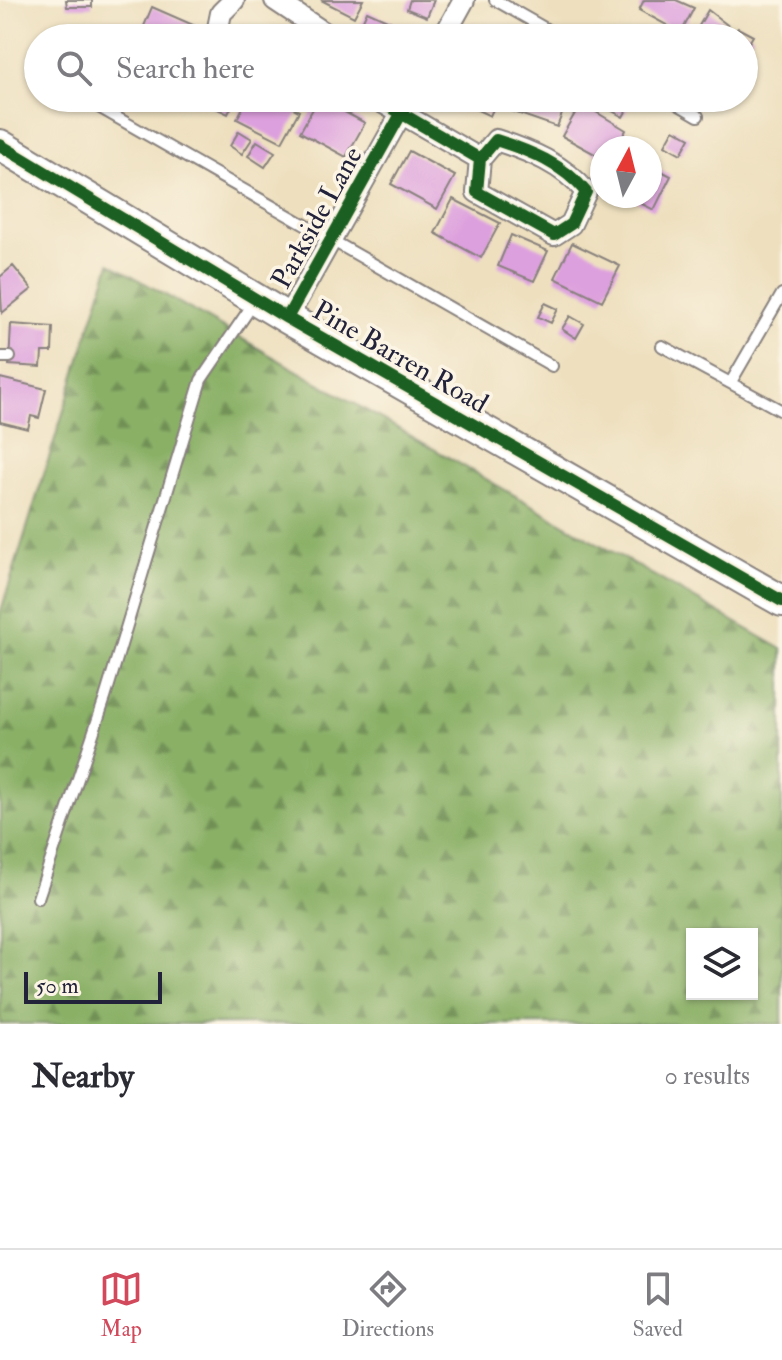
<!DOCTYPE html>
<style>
:root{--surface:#fff;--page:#f2f2f3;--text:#2b2b33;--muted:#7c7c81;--line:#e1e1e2;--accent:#d1495b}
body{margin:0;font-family:"IM FELL Double Pica",serif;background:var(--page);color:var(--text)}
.controls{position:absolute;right:24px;bottom:24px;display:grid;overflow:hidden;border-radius:0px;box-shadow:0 2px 6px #0004}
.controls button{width:72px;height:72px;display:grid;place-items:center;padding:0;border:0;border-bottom:2px solid var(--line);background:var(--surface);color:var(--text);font:40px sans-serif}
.compass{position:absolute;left:590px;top:136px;width:72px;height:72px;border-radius:50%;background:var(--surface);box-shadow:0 2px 6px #0004;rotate:7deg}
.scale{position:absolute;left:24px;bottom:20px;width:138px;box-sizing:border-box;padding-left:8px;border:4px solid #22223b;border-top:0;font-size:22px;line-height:28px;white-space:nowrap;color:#22223b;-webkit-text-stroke:6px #fcf5e5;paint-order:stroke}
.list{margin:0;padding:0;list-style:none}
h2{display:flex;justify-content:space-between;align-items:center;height:104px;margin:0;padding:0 32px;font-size:34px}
h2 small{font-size:26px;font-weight:400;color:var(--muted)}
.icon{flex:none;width:44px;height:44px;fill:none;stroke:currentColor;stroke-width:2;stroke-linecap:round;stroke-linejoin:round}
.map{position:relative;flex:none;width:782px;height:1024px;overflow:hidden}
.search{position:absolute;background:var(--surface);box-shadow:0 2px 6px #0004;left:24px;right:24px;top:24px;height:88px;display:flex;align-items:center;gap:20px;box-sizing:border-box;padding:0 28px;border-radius:44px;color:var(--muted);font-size:30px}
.sheet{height:224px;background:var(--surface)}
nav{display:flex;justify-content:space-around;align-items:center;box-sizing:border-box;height:112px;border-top:2px solid var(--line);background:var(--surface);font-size:22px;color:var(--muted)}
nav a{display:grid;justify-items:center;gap:4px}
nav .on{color:var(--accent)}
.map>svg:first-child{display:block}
.forest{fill:url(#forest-firs);stroke:#566950;stroke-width:2;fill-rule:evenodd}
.building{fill:#dda0de}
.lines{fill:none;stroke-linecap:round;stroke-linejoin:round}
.lane-casing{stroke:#88817d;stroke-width:14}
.street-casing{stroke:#88817d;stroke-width:24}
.secondary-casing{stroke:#88817d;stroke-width:34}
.lane{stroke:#fff;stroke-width:10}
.street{stroke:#fff;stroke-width:20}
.secondary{stroke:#fff;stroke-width:30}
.cycleway-casing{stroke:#fcf5e5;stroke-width:17}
.cycleway{stroke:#1b5e20;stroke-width:12}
.labels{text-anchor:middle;stroke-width:7;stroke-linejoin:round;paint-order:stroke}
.street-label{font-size:28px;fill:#22223b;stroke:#fcf5e5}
</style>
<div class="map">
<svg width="782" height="1024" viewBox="0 0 782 1024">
<defs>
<pattern id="forest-firs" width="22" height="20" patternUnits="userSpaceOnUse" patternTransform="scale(2)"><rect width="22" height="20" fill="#8ab066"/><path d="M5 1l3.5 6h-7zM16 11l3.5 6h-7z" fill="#708f55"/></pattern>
</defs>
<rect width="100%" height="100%" fill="#fcf5e5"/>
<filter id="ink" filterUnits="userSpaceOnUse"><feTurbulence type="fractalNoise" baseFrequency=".0125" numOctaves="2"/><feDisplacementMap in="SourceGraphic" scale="16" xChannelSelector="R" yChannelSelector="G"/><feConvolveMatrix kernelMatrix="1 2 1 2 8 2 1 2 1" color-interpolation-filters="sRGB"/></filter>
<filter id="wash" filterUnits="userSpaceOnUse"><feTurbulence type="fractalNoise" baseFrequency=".006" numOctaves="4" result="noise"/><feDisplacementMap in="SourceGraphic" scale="32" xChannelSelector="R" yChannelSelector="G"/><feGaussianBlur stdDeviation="1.8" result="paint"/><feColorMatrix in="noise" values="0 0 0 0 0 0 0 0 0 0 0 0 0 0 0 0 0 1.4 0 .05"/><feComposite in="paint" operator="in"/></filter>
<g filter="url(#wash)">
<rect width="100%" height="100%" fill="#eee0bf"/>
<!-- forest -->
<path class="forest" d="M 110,263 L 782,649 L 782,1024 L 0,1024 L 0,614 ZM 692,934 L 752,934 L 752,994 L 692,994 Z"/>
<g id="blocks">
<!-- building -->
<path class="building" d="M 66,0 L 92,0 L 92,7 L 67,7 Z
M 321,0 L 363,0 L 354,17 Z
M 410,0 L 434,0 L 427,17 L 407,9 Z
M 644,0 L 676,0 L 694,8 L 681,33 L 639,10 Z
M 152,7 L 200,28 L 196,38 L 139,38 Z
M 708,10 L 735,31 L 738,28 L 753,36 L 744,51 L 744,38 L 692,38 Z
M 367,11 L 414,32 L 411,38 L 355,38 Z
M 195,98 L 236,98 L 228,114 Z
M 248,98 L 273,98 L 299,111 L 282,142 L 237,119 Z
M 319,98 L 365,123 L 346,157 L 300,132 Z
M 452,98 L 498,98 L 490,116 Z
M 513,98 L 568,98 L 557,127 L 508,110 Z
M 620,98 L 632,101 L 623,117 L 612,111 Z
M 581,103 L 626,130 L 616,148 L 602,148 L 602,158 L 562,136 Z
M 674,129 L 690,138 L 681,154 L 665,145 Z
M 239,131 L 252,139 L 242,154 L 230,146 Z
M 257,141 L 275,152 L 265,167 L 248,156 Z
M 409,151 L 455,176 L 437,209 L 391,184 Z
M 650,165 L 671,176 L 654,210 L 626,196 L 650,196 Z
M 453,199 L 500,223 L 481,258 L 435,233 Z
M 511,235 L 548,251 L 534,281 L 498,266 Z
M 572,243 L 620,266 L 602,301 L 555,278 Z
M 13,266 L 32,289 L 2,313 L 0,277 Z
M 545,303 L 558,309 L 551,323 L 538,317 Z
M 570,316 L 584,324 L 576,338 L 562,329 Z
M 11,324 L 53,327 L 52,352 L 42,352 L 41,367 L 9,365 Z
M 0,378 L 46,389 L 39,418 L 31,416 L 28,429 L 0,422 Z"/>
</g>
</g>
<g filter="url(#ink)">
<use href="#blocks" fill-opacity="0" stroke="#88817d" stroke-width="2"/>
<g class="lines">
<!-- lane casing -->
<g class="lane-casing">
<path id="lane" d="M 495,0 L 562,38
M 667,98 L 698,116
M 88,101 L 552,366
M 662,346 L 782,411
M 0,357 L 10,357
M 731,382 L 782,294
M 38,898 L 105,698 L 201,380 L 255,301"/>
</g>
<!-- street casing -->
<g class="street-casing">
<path id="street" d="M 275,0 L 326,34 L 327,38
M 216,38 L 221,13 L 234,0
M 443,38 L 464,0
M 375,98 L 480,159 L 496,140 C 530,151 563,164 586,192 L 571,224 L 554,235 L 477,192 L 480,159
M 287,318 L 410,98"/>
</g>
<!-- secondary casing -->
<g class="secondary-casing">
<path id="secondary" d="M 0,145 L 287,318 L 782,601"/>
</g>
<!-- lane -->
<use href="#lane" class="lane"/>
<!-- street -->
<use href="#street" class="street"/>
<!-- secondary -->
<use href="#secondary" class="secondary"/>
<!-- cycleway casing -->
<g class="cycleway-casing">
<path id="cycleway" d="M 375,98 L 480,159 L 496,140 C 530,151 563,164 586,192 L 571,224 L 554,235 L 477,192 L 480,159
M 0,145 L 287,318 L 782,601
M 287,318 L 410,98"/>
</g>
<!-- cycleway -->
<use href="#cycleway" class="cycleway"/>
</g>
</g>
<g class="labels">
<!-- street labels -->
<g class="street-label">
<text transform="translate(316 217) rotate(-61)" y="10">Parkside Lane</text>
<text transform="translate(401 356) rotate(30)" y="10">Pine Barren Road</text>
</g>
</g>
</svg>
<div class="controls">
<button><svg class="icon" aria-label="layers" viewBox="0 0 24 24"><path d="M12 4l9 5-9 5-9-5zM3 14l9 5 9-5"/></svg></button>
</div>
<svg class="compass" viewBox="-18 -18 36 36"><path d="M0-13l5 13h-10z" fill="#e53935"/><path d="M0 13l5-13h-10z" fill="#7c7c81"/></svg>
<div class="scale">50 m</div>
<div class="search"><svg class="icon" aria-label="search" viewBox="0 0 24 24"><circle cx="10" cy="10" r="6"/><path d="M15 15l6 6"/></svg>Search here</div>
</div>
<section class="sheet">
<h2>Nearby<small>0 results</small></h2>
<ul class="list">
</ul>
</section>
<nav>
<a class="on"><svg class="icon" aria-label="map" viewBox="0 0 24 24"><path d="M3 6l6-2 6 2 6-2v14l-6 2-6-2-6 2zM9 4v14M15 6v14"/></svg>Map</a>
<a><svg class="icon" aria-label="directions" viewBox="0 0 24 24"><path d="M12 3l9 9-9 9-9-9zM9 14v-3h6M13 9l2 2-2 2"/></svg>Directions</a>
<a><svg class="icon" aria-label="saved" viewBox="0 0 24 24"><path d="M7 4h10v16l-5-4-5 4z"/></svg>Saved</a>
</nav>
